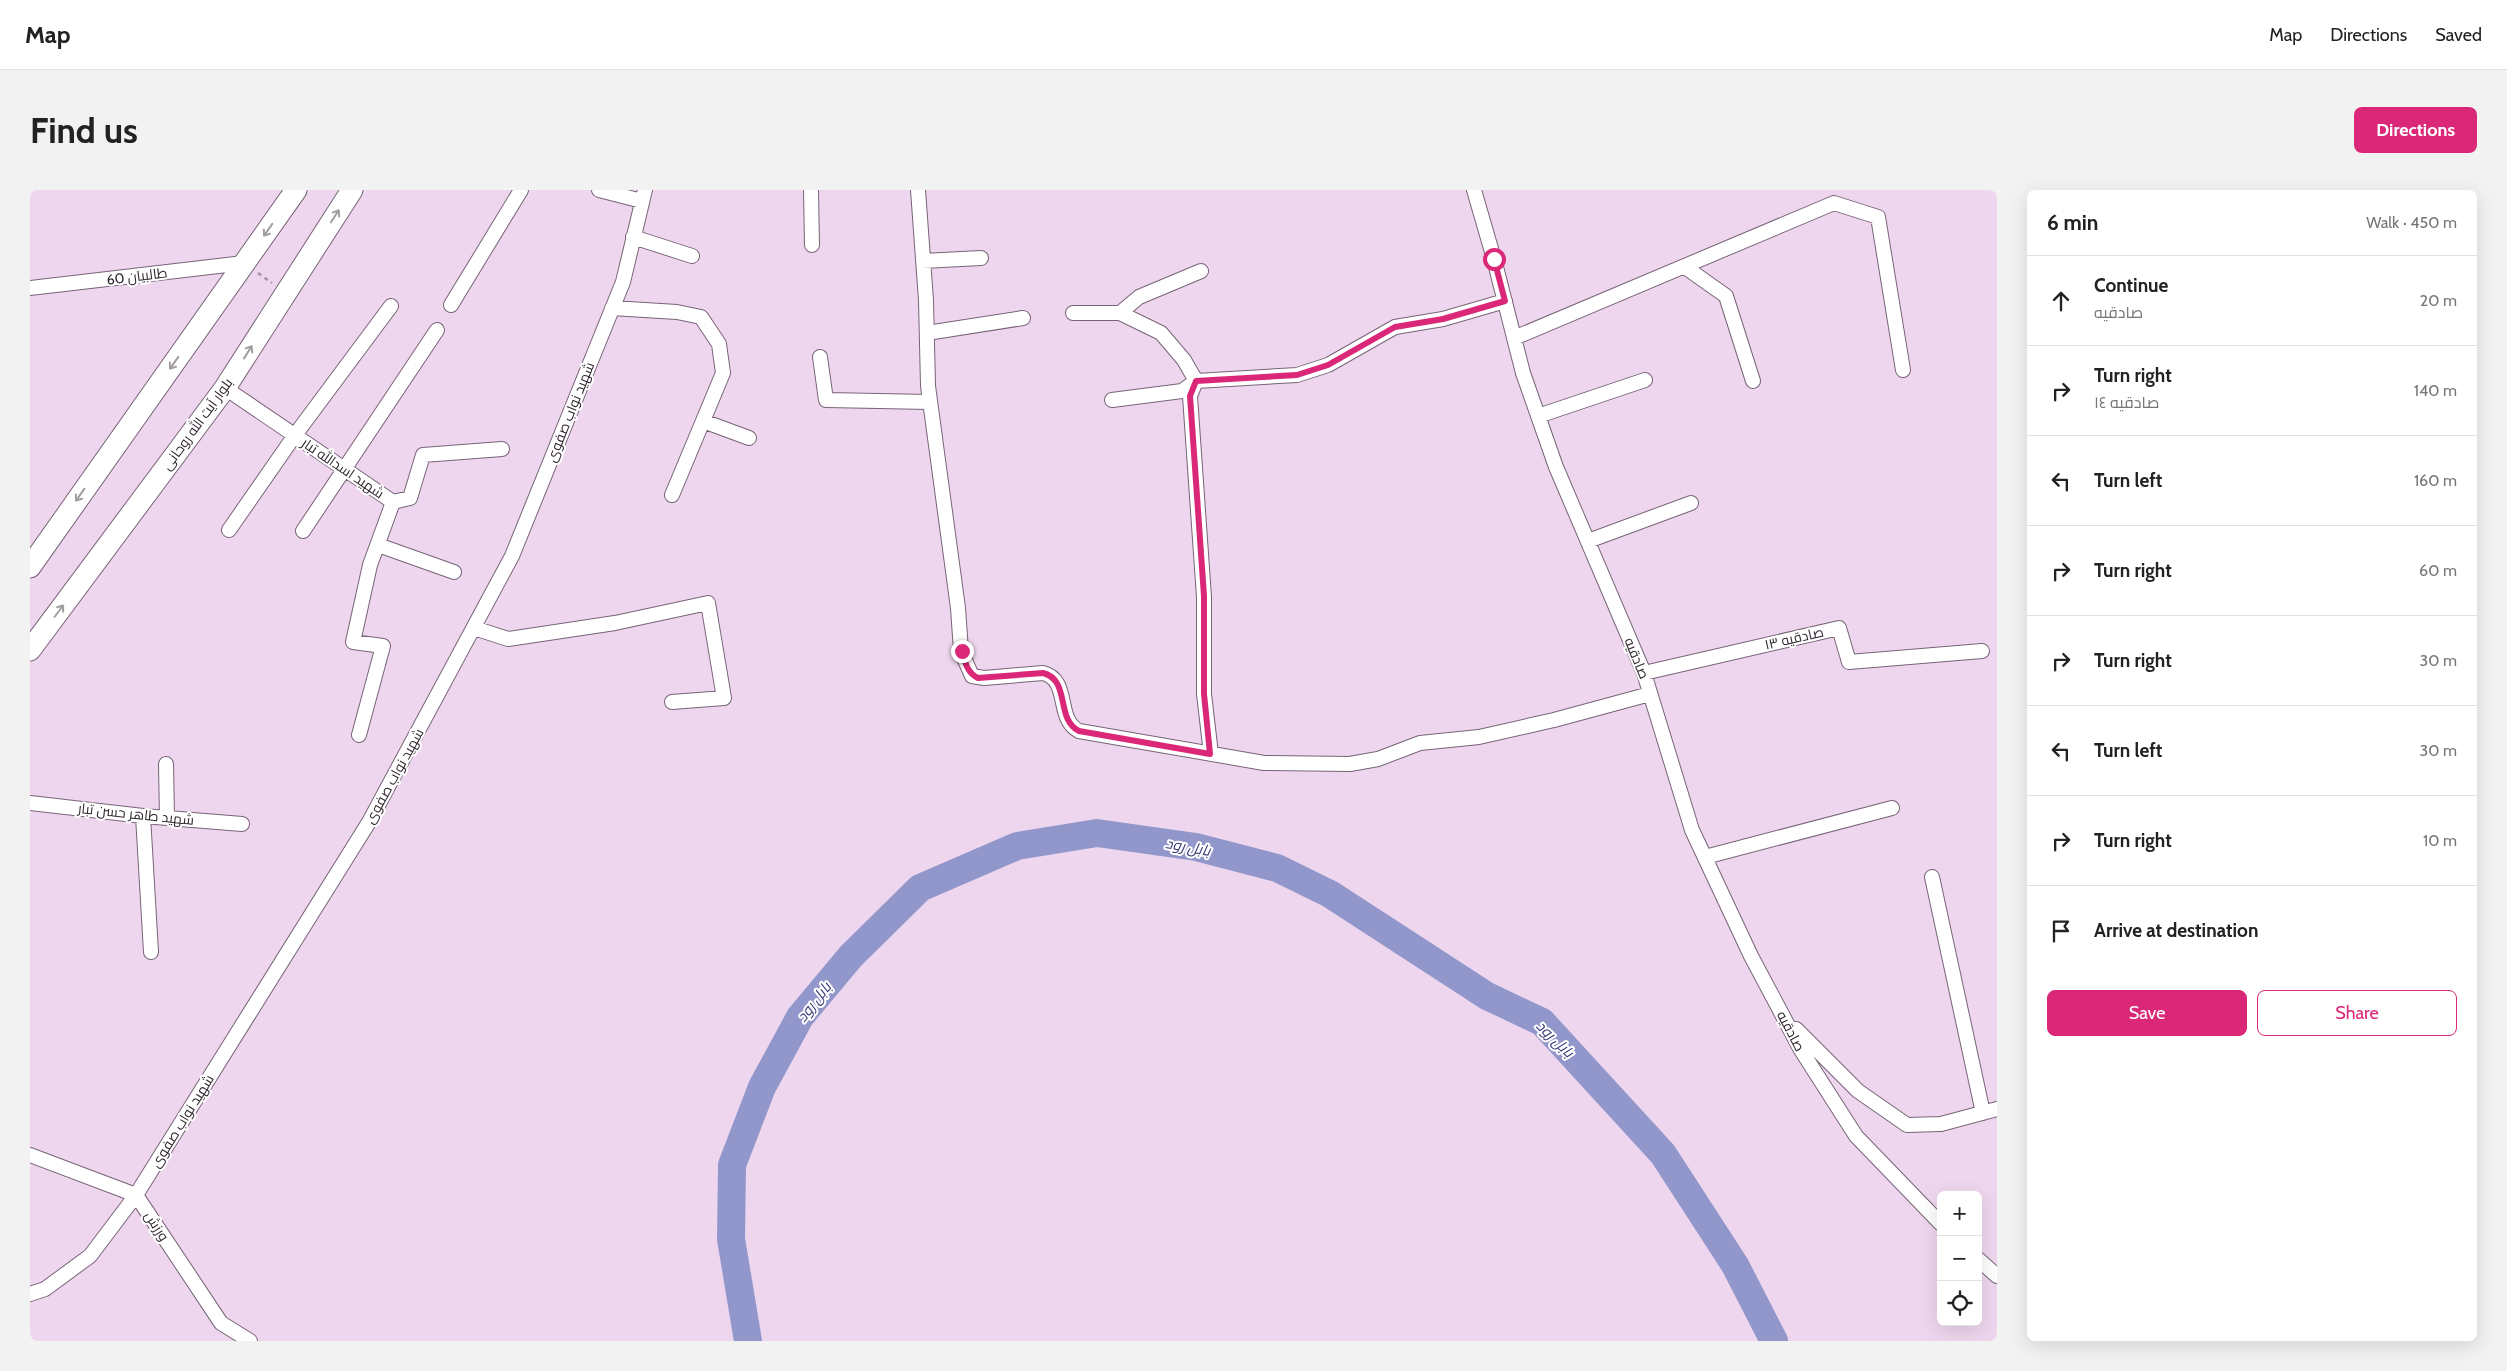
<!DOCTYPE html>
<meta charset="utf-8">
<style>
:root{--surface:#fff;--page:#f2f2f2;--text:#222;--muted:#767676;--line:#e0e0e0;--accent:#db2777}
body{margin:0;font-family:Cabin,Cairo,sans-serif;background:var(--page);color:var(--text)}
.controls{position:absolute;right:15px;bottom:15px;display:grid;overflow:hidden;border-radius:8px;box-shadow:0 5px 20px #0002}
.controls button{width:45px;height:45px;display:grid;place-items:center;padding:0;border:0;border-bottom:1px solid var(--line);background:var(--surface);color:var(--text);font:25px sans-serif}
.stop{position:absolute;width:15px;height:15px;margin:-11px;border:4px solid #db2777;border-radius:50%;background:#fff}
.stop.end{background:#db2777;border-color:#fff;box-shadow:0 1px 5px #0008}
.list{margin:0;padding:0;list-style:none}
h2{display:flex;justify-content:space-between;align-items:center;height:65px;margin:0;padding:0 20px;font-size:21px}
h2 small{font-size:16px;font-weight:400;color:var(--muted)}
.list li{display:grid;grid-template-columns:32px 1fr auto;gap:15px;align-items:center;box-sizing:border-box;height:90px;padding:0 20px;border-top:1px solid var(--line)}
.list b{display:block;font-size:19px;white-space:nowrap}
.list p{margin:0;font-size:16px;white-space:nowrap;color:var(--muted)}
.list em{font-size:16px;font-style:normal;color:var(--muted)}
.actions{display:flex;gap:10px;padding:15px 20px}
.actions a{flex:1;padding:11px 0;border:1px solid var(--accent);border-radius:8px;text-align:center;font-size:18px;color:var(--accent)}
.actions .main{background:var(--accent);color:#fff}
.icon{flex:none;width:28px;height:28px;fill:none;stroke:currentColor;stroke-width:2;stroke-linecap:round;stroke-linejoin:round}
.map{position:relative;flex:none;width:1967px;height:1151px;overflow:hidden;border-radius:8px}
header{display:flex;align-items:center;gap:30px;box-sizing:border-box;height:70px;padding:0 25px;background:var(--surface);border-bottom:1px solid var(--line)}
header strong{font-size:24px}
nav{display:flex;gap:28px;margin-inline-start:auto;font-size:18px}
.intro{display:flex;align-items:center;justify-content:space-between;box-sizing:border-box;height:120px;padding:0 30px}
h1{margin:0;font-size:35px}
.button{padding:12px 22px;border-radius:8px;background:var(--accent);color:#fff;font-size:18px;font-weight:700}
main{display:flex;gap:30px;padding:0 30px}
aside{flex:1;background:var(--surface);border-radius:8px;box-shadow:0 5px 20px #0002}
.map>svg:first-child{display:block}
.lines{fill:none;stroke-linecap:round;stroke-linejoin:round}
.river{stroke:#9297cb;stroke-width:28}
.street-casing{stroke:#776477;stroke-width:16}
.primary-casing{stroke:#776477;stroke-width:23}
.path{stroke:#a392a3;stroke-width:2.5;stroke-dasharray:4 4;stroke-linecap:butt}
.street{stroke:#fff;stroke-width:14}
.primary{stroke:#fff;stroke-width:21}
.oneway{stroke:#a19da1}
.route{stroke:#db2777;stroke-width:6}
.labels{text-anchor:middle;stroke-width:4;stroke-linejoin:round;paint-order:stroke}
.street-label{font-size:14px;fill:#2f262f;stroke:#fff}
.water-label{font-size:15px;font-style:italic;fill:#3b3b7b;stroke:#fff}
</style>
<header>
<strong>Map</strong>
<nav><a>Map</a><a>Directions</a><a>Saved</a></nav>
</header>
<div class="intro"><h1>Find us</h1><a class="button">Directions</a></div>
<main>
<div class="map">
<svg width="1967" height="1151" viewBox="0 0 1967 1151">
<rect width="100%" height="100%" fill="#eed7ee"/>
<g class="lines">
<!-- river -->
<path class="river" d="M 718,1151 L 701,1049 L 702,975 L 732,897 L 770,827 L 821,766 L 890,698 L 987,656 L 1067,643 L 1166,657 L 1247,678 L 1300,704 L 1457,806 L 1512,832 L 1633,964 L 1705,1075 L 1744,1151"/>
<!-- street casing -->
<g class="street-casing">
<path id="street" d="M 569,0 L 612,11
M 781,0 L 782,55
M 888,0 L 896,110 L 898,196 L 928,418 L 931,461 L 942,486 L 954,488 L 1013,483 C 1041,490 1025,529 1049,541 L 1234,573 L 1320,574 L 1348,569 L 1390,553 L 1449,547 L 1524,530 L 1620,504
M 1444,0 L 1464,69 L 1493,183 L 1526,277 L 1614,483 L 1662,640 L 1721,766 L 1771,860 L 1826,946 L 1911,1034
M 603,47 L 662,66
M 893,71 L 951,68
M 1655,77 L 1696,106 L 1723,191
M 0,98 L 214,73
M 421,115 L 491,0
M 582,118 L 647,122 L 671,127 L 689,154 L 693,183 L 642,305
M 1043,123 L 1090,123 L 1131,143 L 1154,170 L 1166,191 L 1267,185 L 1298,175 L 1365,137 L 1413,129 L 1475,111
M 1090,123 L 1109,107 L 1171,81
M 897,143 L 993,128
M 1484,148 L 1804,13 L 1848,27 L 1873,180
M 790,167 L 796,210 L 900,212
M 195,198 L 363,312 L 380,308 L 393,265 L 472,259
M 1082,210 L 1152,201 L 1166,191 L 1160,206 L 1174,407 L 1174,504 L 1181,564
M 1508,226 L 1615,190
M 673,231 L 719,248
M 199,340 L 265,245 L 361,116
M 273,341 L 407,140
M 1558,351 L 1661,313
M 348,355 L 424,382
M 444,438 L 478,449 L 585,433 L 678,413 L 694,508 L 642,512
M 1614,483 L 1809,438 L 1819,472 L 1952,461
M 329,545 L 353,456 L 323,452 L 340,375 L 363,312
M 136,574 L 137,628
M 0,613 L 113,626 L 212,634
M 113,626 L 121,762
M 1675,667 L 1862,618
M 1902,687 L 1953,923
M 1766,839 L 1828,901 L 1877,935 L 1911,934 L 1967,919
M 0,965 L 106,1005 L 191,1133 L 220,1151
M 1948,1069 L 1967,1086
M 0,1104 L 15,1099 L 60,1066 L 106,1005 L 339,632 L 482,366 L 593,92 L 615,0"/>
</g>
<!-- primary casing -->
<g class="primary-casing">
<path id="primary" d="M 0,377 L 266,0
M 0,460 L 195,198 L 322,0"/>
</g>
<!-- path -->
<path class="path" d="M 228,83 L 242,93"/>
<!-- street -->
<use href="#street" class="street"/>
<!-- primary -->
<use href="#primary" class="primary"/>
</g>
<!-- one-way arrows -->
<defs><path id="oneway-shaft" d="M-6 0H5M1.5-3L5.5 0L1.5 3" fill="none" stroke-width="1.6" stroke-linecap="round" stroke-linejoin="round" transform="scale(1.25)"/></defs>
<g class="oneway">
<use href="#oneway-shaft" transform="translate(305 26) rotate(-57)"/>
<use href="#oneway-shaft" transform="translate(238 40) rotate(125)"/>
<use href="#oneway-shaft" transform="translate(218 162) rotate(-58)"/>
<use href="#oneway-shaft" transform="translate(144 173) rotate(125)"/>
<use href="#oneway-shaft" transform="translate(50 305) rotate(125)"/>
<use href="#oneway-shaft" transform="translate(29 421) rotate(-53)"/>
</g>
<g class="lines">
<!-- route -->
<path class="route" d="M 932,461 C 935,472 937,483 948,488 L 1013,483 C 1041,490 1025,529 1049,541 L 1180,564 L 1174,504 L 1174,406 L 1160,206 L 1166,191 L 1267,185 L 1298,175 L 1365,137 L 1413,129 L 1475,111 L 1464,69"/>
</g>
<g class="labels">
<!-- street labels -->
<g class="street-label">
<text transform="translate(107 86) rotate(-7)" y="5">طالبیان 60</text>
<text transform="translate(540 222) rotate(-68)" y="5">شهید نواب صفوی</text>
<text transform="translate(167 234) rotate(-54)" y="5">بلوار آیت الله روحانی</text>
<text transform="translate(313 278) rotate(34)" y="5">شهید اسدالله تبار</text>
<text transform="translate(1764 448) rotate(-13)" y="5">صادقیه ۱۳</text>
<text transform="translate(1607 468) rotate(68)" y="5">صادقیه</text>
<text transform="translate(364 586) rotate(-61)" y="5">شهید نواب صفوی</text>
<text transform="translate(106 624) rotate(6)" y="5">شهید طاهر حسن تبار</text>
<text transform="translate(1761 841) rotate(62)" y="5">صادقیه</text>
<text transform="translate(152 931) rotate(-58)" y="5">شهید نواب صفوی</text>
<text transform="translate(127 1036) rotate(57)" y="5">ورزش</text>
</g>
<!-- water labels -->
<g class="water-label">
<text transform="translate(1158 657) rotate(10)" y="5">بابل رود</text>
<text transform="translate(784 812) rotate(-52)" y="5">بابل رود</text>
<text transform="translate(1525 849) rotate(44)" y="5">بابل رود</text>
</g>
</g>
</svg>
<div class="controls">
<button>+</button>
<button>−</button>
<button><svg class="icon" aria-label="locate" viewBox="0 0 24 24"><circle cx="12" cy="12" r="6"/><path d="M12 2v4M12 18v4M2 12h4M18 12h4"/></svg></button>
</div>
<div class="stop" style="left:1464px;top:69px"></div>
<div class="stop end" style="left:932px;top:461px"></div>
</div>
<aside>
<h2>6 min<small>Walk · 450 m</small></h2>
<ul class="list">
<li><svg class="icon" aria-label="ahead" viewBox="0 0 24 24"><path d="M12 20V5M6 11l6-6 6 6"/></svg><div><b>Continue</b><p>صادقیه</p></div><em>20 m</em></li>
<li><svg class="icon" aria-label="right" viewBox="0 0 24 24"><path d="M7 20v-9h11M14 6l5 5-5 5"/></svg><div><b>Turn right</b><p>صادقيه ١٤</p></div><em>140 m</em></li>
<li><svg class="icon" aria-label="left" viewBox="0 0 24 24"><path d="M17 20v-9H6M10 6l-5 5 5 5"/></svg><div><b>Turn left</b></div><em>160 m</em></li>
<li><svg class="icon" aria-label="right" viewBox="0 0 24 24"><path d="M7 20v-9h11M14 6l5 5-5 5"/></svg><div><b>Turn right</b></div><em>60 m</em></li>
<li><svg class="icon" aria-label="right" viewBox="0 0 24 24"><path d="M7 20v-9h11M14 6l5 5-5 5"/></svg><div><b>Turn right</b></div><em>30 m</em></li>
<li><svg class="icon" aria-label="left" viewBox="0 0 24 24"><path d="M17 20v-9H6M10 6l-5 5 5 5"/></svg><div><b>Turn left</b></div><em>30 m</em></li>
<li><svg class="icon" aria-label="right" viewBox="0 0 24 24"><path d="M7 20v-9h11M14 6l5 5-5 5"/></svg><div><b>Turn right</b></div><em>10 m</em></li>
<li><svg class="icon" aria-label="arrive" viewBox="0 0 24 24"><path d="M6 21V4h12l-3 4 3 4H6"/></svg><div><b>Arrive at destination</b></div></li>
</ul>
<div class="actions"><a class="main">Save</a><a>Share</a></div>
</aside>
</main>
